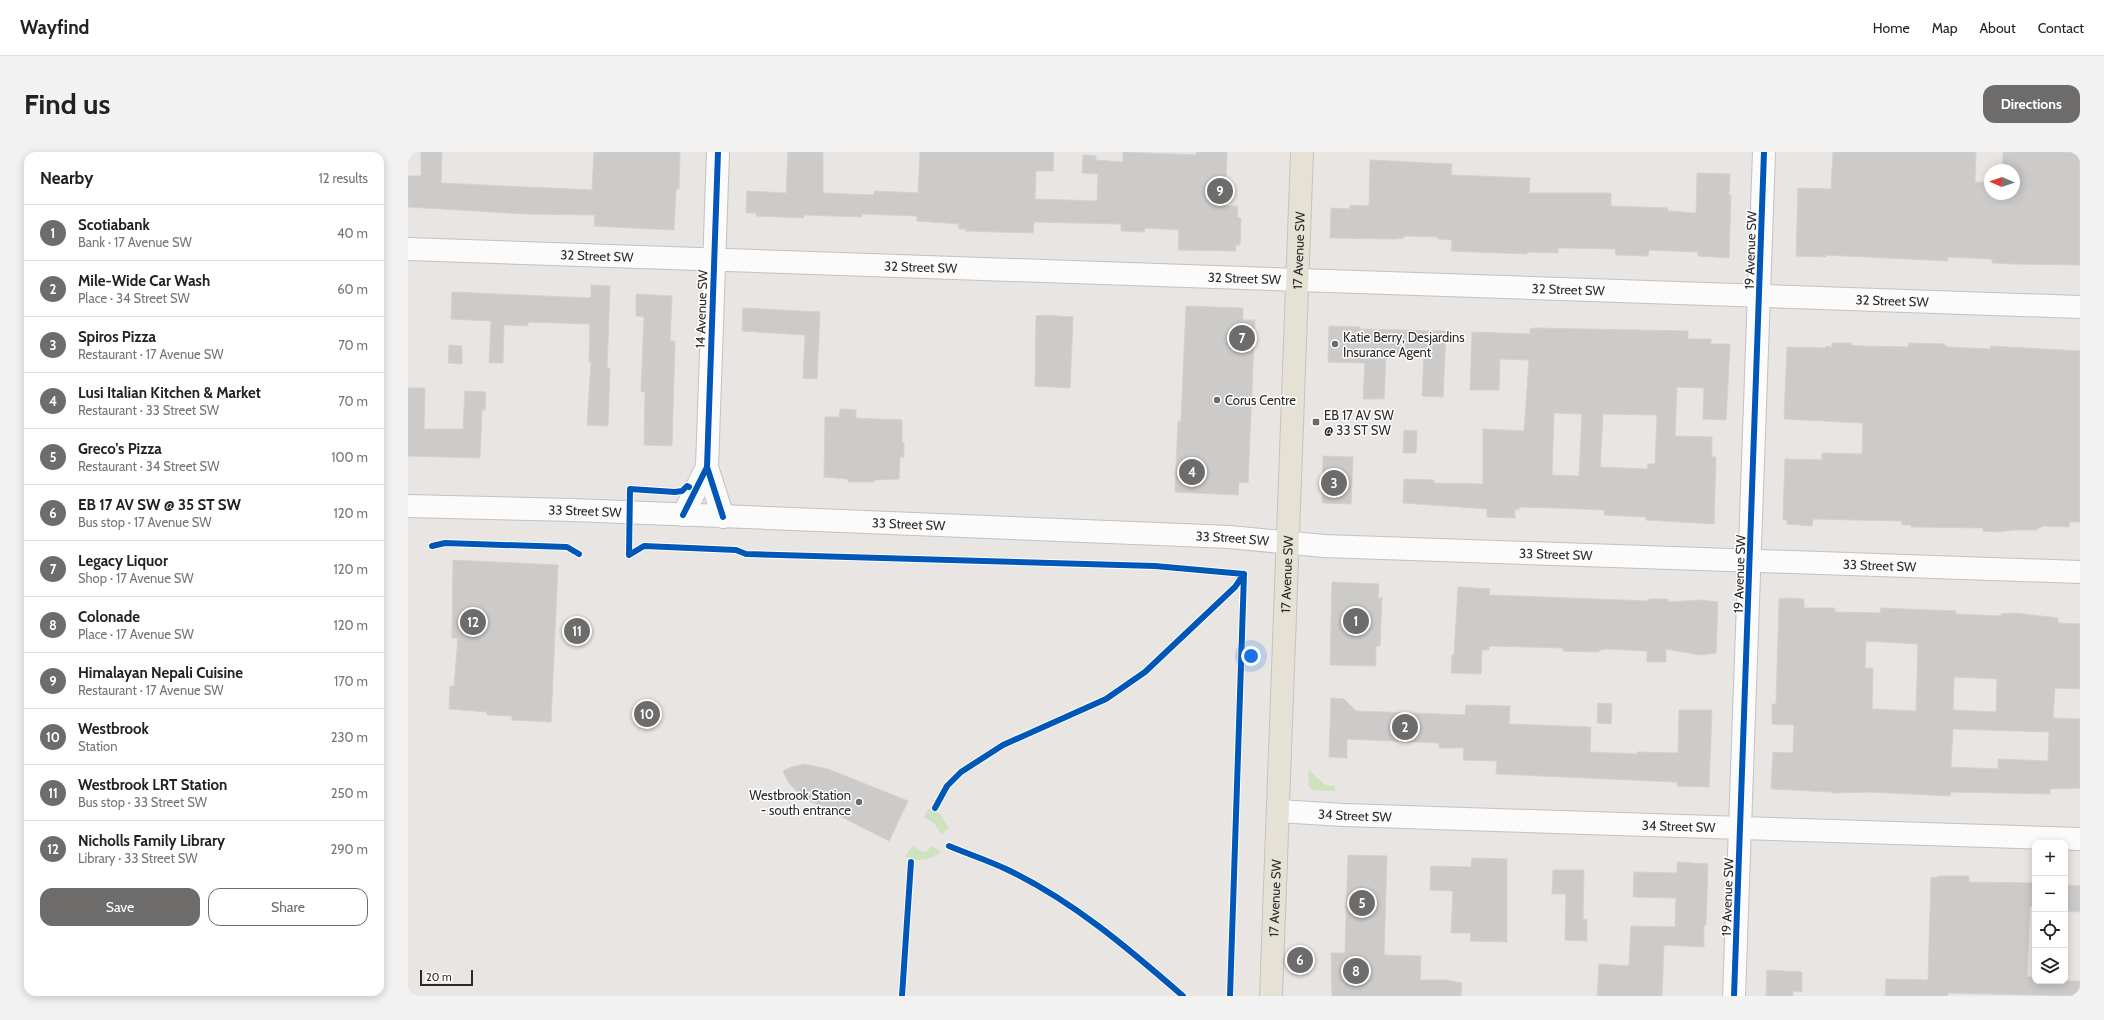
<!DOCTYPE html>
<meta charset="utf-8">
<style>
:root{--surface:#fff;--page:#f2f2f2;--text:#222;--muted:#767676;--line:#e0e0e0;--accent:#6d6c6b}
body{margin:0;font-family:Cabin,sans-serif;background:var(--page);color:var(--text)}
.controls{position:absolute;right:12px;bottom:12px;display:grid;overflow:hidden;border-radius:8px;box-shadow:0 2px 10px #0003}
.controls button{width:36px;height:36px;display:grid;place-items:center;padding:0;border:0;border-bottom:1px solid var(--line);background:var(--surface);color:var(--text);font:20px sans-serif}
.compass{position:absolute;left:1576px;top:12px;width:36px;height:36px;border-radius:50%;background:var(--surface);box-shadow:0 2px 10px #0003;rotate:272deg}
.scale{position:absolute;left:12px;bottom:10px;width:53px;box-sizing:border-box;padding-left:4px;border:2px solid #2b2b2b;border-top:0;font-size:11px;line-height:14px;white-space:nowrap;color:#2b2b2b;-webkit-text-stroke:3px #fff;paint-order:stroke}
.you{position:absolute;left:843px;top:504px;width:14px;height:14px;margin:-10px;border:3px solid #fff;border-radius:50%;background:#1a73e8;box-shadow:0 0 0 6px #1a73e833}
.badge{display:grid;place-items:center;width:26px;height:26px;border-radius:50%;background:var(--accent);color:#fff;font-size:13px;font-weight:700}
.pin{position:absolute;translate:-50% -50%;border:2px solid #fff;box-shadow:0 1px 4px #0006}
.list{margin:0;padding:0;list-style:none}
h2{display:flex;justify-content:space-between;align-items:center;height:52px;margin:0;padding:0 16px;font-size:17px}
h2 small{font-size:13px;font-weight:400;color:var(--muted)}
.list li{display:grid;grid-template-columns:26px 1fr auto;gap:12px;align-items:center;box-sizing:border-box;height:56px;padding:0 16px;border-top:1px solid var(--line)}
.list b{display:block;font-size:15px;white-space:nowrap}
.list p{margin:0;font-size:13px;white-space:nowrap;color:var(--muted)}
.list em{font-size:13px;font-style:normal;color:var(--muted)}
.actions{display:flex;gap:8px;padding:12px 16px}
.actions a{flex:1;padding:9px 0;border:1px solid var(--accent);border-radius:12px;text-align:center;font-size:14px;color:var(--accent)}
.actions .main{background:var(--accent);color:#fff}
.icon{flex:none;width:22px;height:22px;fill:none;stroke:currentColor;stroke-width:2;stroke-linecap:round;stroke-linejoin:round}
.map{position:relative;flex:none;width:1672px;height:844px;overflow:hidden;border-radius:12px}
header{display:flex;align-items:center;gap:24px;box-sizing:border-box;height:56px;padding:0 20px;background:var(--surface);border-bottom:1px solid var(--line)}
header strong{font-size:19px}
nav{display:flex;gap:22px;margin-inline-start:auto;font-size:14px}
.intro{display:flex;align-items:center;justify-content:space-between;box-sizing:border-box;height:96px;padding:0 24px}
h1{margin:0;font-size:28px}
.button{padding:10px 18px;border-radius:12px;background:var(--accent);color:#fff;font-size:14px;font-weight:700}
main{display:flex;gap:24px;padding:0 24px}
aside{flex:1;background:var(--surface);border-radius:12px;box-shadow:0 2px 10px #0003}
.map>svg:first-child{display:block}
.green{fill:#cee2bd}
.building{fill:#cdcbc9;stroke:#d4d1ce;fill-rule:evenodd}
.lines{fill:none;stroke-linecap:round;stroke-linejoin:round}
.minor-casing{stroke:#c2c2c2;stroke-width:24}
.major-casing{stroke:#c5c3c2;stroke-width:24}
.minor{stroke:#fcfbfb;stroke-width:22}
.major{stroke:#e6e1d5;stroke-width:22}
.cycleway-casing{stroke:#fff;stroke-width:8}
.cycleway{stroke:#0057b8;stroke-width:6}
.poi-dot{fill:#6d6c6b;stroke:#fff;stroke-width:1.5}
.labels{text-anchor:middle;stroke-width:3;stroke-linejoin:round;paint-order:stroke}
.street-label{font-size:13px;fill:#2b2b2b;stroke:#fff}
.poi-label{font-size:13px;fill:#2b2b2b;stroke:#fff;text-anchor:start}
</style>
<header>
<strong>Wayfind</strong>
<nav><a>Home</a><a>Map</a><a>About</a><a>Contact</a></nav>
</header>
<div class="intro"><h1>Find us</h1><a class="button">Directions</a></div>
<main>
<aside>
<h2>Nearby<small>12 results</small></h2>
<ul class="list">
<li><span class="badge">1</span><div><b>Scotiabank</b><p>Bank · 17 Avenue SW</p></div><em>40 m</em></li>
<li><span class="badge">2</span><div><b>Mile-Wide Car Wash</b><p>Place · 34 Street SW</p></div><em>60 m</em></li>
<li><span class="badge">3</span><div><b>Spiros Pizza</b><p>Restaurant · 17 Avenue SW</p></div><em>70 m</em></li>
<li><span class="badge">4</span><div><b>Lusi Italian Kitchen &amp; Market</b><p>Restaurant · 33 Street SW</p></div><em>70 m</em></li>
<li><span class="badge">5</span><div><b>Greco's Pizza</b><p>Restaurant · 34 Street SW</p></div><em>100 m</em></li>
<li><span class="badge">6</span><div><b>EB 17 AV SW @ 35 ST SW</b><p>Bus stop · 17 Avenue SW</p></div><em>120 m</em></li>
<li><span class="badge">7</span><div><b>Legacy Liquor</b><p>Shop · 17 Avenue SW</p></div><em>120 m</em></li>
<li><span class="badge">8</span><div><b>Colonade</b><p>Place · 17 Avenue SW</p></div><em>120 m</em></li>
<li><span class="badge">9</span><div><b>Himalayan Nepali Cuisine</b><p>Restaurant · 17 Avenue SW</p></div><em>170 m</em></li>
<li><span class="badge">10</span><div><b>Westbrook</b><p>Station</p></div><em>230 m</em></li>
<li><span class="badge">11</span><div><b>Westbrook LRT Station</b><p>Bus stop · 33 Street SW</p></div><em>250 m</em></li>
<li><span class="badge">12</span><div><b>Nicholls Family Library</b><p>Library · 33 Street SW</p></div><em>290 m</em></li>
</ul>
<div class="actions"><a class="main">Save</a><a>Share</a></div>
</aside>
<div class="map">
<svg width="1672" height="844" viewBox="0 0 1672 844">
<rect width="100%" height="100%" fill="#e8e5e2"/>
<!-- green -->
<path class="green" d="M 901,618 L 917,633 L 927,634 L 927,639 L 904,638 L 900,633 Z
M 520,657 L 531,661 L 541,676 L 533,682 L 526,671 L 516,665 Z
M 505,694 L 512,699 L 517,700 L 525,694 L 533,701 C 519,708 512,711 497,704 Z"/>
<!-- building -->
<path class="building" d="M 13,0 L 34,0 L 33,31 L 184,38 L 186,0 L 272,0 L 271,37 L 268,37 L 266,78 L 186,74 L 187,63 L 118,62 L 0,55 L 0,24 L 13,24 Z
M 380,0 L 415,0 L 415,41 L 466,43 L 466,39 L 510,41 L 512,0 L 646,0 L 645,19 L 628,19 L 627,47 L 689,49 L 690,22 L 674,21 L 675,3 L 688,4 L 688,8 L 715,10 L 715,0 L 788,3 L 788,0 L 819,0 L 817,54 L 830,54 L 829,65 L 833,66 L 832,93 L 828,93 L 828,99 L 770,98 L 771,78 L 737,76 L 736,80 L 713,79 L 713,72 L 626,70 L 625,81 L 557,79 L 558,77 L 551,77 L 551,72 L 509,69 L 509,64 L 454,62 L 454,65 L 396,63 L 396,66 L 348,64 L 349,61 L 338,61 L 339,39 L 378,41 Z
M 1425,0 L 1568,0 L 1567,30 L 1582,30 L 1582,42 L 1606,42 L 1606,18 L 1595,18 L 1595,0 L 1672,0 L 1672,113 L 1604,112 L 1584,111 L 1584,107 L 1540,105 L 1540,109 L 1418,103 L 1418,105 L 1388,104 L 1390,36 L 1423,37 Z
M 962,8 L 1044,12 L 1043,23 L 1122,26 L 1121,41 L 1203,41 L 1203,54 L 1260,56 L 1260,59 L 1288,61 L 1289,21 L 1322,22 L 1321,43 L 1323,43 L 1321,106 L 1290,104 L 1290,100 L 1241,98 L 1240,104 L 1208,103 L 1207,97 L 1159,96 L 1150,96 L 1150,101 L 1119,100 L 1119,102 L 1043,99 L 1044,88 L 1030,87 L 1030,85 L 996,84 L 996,86 L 986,87 L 922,86 L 923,56 L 942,57 L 942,53 L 961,54 Z
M 183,133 L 202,134 L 199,216 L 202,216 L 200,274 L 179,273 L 183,210 L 181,210 L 182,172 L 120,170 L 120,174 L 96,173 L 95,211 L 81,211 L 83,169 L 43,167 L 44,140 L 183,146 Z
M 228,142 L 264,144 L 262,189 L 267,189 L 264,294 L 236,293 L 237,240 L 233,240 L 236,165 L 228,164 Z
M 778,154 L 835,156 L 835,168 L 847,168 L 840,331 L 831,330 L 830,343 L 767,340 L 770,269 L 773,269 Z
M 335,156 L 412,160 L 409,227 L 395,226 L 397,183 L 334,179 Z
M 634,163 L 665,165 L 662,236 L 627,234 L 628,164 Z
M 921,174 L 952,175 L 952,177 L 1038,179 L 1035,245 L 1014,244 L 1016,205 L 978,203 L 976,247 L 955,247 L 957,211 L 920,210 Z
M 1126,176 L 1280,179 L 1280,187 L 1303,187 L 1303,192 L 1322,192 L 1318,268 L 1295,267 L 1296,236 L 1269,235 L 1267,284 L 1304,285 L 1304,305 L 1308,305 L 1306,372 L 1238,368 L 1238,365 L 1196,363 L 1196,358 L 1150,356 L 1111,355 L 1111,358 L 1107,357 L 1107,366 L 1079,365 L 1079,357 L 995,351 L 996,327 L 1026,328 L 1026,331 L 1075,332 L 1075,277 L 1116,279 L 1121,208 L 1092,207 L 1091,238 L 1062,238 L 1064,180 L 1122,182 L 1122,177 ZM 1146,261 L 1174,262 L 1171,324 L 1144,323 ZM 1195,262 L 1249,263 L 1247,312 L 1240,312 L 1239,317 L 1192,315 Z
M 1424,191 L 1443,191 L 1443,193 L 1451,194 L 1500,195 L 1501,191 L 1536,192 L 1539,195 L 1582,197 L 1583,194 L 1672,199 L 1672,370 L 1662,370 L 1661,375 L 1633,374 L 1633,376 L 1629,376 L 1629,378 L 1604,378 L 1591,380 L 1575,379 L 1575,376 L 1503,375 L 1503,373 L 1494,373 L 1494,369 L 1405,367 L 1404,374 L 1379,372 L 1379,368 L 1375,368 L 1377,307 L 1414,308 L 1414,301 L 1454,302 L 1455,271 L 1376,267 L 1379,195 L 1418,196 L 1418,194 L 1424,195 Z
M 41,193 L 54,194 L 54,212 L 40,211 Z
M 0,236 L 17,236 L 16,277 L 55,277 L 57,239 L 78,240 L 77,258 L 74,258 L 72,306 L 0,304 Z
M 432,257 L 448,258 L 448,266 L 494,268 L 494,290 L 496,291 L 496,305 L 492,305 L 491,327 L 466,328 L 466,330 L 440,330 L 440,327 L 416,325 L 417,265 L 431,265 Z
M 996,278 L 1009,279 L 1008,301 L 995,301 Z
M 915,304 L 945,305 L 943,352 L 914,351 Z
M 45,408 L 150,413 L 143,570 L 104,568 L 104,564 L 79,563 L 79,560 L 41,557 L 42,534 L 46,534 L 50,486 L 44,486 Z
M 924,430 L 971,432 L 970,446 L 974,446 L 972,494 L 968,494 L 968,514 L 922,513 Z
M 1050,435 L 1082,437 L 1081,443 L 1241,449 L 1241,447 L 1260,447 L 1260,450 L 1294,448 L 1310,450 L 1308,501 L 1292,503 L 1258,497 L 1258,510 L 1239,510 L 1239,499 L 1199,497 L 1191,498 L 1191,500 L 1155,499 L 1155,496 L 1081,494 L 1081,498 L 1074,498 L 1073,522 L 1043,521 L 1044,503 L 1046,503 Z
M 1379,446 L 1396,447 L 1396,456 L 1427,456 L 1427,460 L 1472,461 L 1473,456 L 1548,459 L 1548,462 L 1593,464 L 1593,462 L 1607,461 L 1650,466 L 1650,471 L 1672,472 L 1672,537 L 1647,536 L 1645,566 L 1672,567 L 1672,636 L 1642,637 L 1642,642 L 1543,640 L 1542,644 L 1461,640 L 1424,641 L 1424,640 L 1363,637 L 1365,600 L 1385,601 L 1386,573 L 1364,572 L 1364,552 L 1368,552 L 1371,447 ZM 1458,489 L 1510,492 L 1508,559 L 1464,557 L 1465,516 L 1457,516 ZM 1546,525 L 1589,527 L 1588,560 L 1545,558 ZM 1545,577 L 1641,580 L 1640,609 L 1590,607 L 1590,617 L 1543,615 Z
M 923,546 L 936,547 L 948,559 L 1057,563 L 1058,553 L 1102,554 L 1101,572 L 1183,575 L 1182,600 L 1229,602 L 1229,600 L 1270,601 L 1271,558 L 1304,558 L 1301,635 L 1269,634 L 1269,630 L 1088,622 L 1089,609 L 1055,608 L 1056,596 L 1031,596 L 1031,591 L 939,587 L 939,606 L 921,605 Z
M 1190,551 L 1204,552 L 1203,572 L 1189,571 Z
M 397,612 L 420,617 L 500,649 L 481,689 L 394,645 L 380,630 L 375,619 L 383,615 Z
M 940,703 L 979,704 L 976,803 L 1013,804 L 1012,828 L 1039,828 L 1054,831 L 1053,844 L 924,844 L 923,801 L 937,801 Z
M 1064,706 L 1099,707 L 1099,790 L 1062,789 L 1063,781 L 1043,781 L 1045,739 L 1022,738 L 1023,714 L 1063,715 Z
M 1269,710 L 1300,712 L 1298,773 L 1296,773 L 1296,795 L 1256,793 L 1254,844 L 1189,844 L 1191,812 L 1221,814 L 1223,774 L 1267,775 L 1268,746 L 1225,745 L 1226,720 L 1269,721 Z
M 1145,718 L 1176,718 L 1175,767 L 1179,768 L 1179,789 L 1157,788 L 1158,742 L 1144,742 Z
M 1529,724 L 1561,724 L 1561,730 L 1627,731 L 1627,755 L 1622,754 L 1619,825 L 1627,825 L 1627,829 L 1672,829 L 1672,844 L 1540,841 L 1540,844 L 1477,844 L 1478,827 L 1520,828 L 1523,725 L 1529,726 Z
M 1657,733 L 1672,734 L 1672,760 L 1657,759 Z
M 1359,818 L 1394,820 L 1394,840 L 1385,839 L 1385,844 L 1358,844 Z"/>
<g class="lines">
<!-- minor casing -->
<g class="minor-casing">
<g id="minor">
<path d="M 310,0 L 299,315 L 315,365"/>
<path id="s1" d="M 0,97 L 1672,155"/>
<path id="s2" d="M 0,354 L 165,358 L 750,382 L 821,385 L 916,394 L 1672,420"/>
<path d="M 275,363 L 299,315"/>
<path id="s3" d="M 870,659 L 936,663 L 1672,687"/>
<path d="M 1326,844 L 1356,0"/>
</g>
</g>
<!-- major casing -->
<g class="major-casing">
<g id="major">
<path id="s4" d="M 863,844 L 894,0"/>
</g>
</g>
<!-- minor -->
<use href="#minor" class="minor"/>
<!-- major -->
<use href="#major" class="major"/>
<!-- cycleway casing -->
<g class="cycleway-casing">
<path id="cycleway" d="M 310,0 L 299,315 L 315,365
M 275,363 L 299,315
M 24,394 L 37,391 L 159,395 L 171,402
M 221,403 L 236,394 L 328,398 L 338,402 L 747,414 L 836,422
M 221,403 L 222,337 L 267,340 L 274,339 L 279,334 L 281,335
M 527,656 L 539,634 L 553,620 L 595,593 L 698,547 L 737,520 L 827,435 L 836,422
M 541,694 C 560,702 579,708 598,717 C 664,748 721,797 775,844
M 494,844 L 503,710
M 822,844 L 836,422
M 1326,844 L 1356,0"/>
</g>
<!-- cycleway -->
<use href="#cycleway" class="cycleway"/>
</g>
<!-- markers -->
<g class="poi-dot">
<circle cx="927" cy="192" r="4"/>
<circle cx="809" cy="248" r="4"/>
<rect x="904" y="266" width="8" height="8" rx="2"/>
<circle cx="451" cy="650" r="4"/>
</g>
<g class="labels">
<!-- street labels -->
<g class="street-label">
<text dy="5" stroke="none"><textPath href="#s4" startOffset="746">17 Avenue SW</textPath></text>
<text transform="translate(1342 98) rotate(-88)" y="5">19 Avenue SW</text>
<text dy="5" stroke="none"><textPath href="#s1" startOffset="189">32 Street SW</textPath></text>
<text dy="5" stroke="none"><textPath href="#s1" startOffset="513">32 Street SW</textPath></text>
<text dy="5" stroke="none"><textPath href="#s1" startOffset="837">32 Street SW</textPath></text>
<text dy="5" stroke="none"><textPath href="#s1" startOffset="1161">32 Street SW</textPath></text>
<text dy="5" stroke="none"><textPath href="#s1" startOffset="1485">32 Street SW</textPath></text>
<text transform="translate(293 157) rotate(-88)" y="5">14 Avenue SW</text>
<text dy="5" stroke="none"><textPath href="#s2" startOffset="177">33 Street SW</textPath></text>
<text dy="5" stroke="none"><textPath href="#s2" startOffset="501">33 Street SW</textPath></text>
<text dy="5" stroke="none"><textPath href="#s2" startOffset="825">33 Street SW</textPath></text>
<text dy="5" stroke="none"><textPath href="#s2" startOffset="1149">33 Street SW</textPath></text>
<text dy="5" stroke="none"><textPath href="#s2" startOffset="1473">33 Street SW</textPath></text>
<text dy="5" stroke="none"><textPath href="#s4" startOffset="422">17 Avenue SW</textPath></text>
<text transform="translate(1331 422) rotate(-88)" y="5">19 Avenue SW</text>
<text dy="5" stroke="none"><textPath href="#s3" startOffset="77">34 Street SW</textPath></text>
<text dy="5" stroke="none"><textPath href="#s3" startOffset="401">34 Street SW</textPath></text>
<text transform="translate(1319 745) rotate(-88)" y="5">19 Avenue SW</text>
<text dy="5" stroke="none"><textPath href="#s4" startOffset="98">17 Avenue SW</textPath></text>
</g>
<!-- poi labels -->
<g class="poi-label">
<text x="935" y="190">Katie Berry, Desjardins<tspan x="935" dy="15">Insurance Agent</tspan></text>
<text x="817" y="253">Corus Centre</text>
<text x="916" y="268">EB 17 AV SW<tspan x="916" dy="15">@ 33 ST SW</tspan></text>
<text x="443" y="648" text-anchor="end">Westbrook Station<tspan x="443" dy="15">- south entrance</tspan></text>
</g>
</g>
</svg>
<div class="controls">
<button>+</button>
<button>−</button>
<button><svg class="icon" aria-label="locate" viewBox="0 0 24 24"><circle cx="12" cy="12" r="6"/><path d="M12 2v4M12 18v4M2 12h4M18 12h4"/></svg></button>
<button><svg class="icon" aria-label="layers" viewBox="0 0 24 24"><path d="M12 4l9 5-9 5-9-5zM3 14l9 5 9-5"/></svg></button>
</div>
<svg class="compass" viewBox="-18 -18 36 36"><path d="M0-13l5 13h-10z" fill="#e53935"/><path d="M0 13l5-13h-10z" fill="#767676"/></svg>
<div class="scale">20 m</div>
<div class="you"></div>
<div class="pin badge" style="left:948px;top:469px">1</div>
<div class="pin badge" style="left:997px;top:575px">2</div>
<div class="pin badge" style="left:926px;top:331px">3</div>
<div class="pin badge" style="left:784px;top:320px">4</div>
<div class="pin badge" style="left:954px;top:751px">5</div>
<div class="pin badge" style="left:892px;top:808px">6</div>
<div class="pin badge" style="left:834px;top:186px">7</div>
<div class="pin badge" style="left:948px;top:819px">8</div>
<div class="pin badge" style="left:812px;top:39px">9</div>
<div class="pin badge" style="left:239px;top:562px">10</div>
<div class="pin badge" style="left:169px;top:479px">11</div>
<div class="pin badge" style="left:65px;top:470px">12</div>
</div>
</main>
